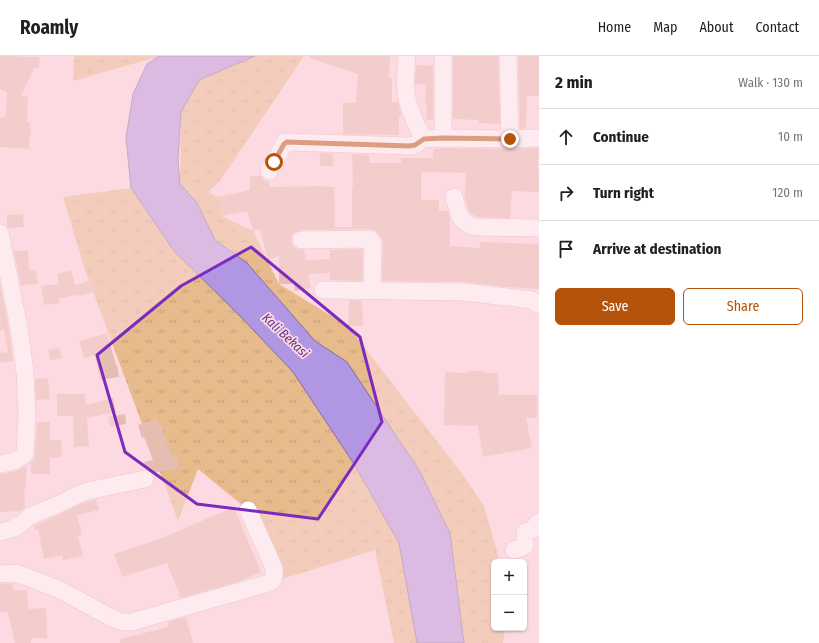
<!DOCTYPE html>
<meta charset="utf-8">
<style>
:root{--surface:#fff;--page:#f6f6f6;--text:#202124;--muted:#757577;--line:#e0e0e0;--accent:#b45309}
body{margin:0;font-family:"Fira Sans Condensed",sans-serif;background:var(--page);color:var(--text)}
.controls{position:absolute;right:12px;bottom:12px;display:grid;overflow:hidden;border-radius:6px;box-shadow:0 1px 3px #0004}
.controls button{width:36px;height:36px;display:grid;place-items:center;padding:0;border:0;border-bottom:1px solid var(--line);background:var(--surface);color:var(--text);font:20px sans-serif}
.stop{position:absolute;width:12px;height:12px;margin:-9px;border:3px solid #b45309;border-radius:50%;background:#fff}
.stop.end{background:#b45309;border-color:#fff;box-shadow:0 1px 4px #0008}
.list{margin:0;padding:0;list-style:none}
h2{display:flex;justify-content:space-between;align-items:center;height:52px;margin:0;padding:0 16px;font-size:17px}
h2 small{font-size:13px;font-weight:400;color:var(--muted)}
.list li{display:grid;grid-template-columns:26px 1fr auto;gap:12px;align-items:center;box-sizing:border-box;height:56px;padding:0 16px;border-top:1px solid var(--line)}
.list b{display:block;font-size:15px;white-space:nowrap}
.list em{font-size:13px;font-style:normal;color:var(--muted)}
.actions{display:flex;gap:8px;padding:12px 16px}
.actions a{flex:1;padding:9px 0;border:1px solid var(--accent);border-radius:6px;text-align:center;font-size:14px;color:var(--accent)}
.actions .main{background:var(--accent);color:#fff}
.icon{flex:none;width:22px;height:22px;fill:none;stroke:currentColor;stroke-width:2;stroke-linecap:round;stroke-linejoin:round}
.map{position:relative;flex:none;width:539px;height:587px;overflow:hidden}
header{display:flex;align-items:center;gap:24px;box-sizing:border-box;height:56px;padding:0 20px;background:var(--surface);border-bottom:1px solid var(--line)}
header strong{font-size:19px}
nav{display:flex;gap:22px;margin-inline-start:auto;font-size:14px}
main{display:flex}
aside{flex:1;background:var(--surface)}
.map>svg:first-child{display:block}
.grass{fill:url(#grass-tufts)}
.water{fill:#b196e3;stroke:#836ca3}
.building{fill:#e6bdb1}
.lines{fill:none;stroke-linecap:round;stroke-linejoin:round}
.minor-casing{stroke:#d6acb5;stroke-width:18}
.minor{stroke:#fff;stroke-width:17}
.route{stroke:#b45309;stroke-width:5}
.marked{fill:none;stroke:#7b2cbf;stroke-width:3;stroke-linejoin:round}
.labels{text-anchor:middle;stroke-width:3.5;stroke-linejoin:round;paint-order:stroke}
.water-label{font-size:13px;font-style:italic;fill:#59338c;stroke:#fddae1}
</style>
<header>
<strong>Roamly</strong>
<nav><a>Home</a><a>Map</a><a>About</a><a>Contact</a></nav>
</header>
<main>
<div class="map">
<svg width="539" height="587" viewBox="0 0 539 587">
<defs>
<pattern id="grass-tufts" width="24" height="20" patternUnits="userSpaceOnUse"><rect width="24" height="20" fill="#e7bb8c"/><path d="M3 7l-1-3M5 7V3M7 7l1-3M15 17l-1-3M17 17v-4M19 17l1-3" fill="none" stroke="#c59f78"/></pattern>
</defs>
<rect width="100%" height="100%" fill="#fddae1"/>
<!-- grass -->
<path class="grass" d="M 74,0 L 160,0 L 73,25 Z
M 255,0 L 304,0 L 220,125 L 208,136 L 218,141 L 222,160 L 253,175 L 279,228 L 348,270 L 463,419 L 484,450 L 500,506 L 494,506 L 494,572 L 505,572 L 503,587 L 464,587 L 450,477 L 419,414 L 347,306 L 315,285 L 247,207 L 215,184 L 197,147 L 180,128 L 181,56 L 199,24 Z
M 131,132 L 174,195 L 239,259 L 293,316 L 354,408 L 399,487 L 417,587 L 394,587 L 375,494 L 269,527 L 272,525 L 248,454 L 198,413 L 178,465 L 85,214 L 63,141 Z"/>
<!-- water -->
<path class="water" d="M 159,0 L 255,0 L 199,24 L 181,56 L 178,104 L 180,128 L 197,147 L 215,184 L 247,207 L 315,285 L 347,306 L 419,414 L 450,477 L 464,587 L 417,587 L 399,487 L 354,408 L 293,316 L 239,259 L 174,195 L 131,132 L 126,82 L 133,38 L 147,8 Z"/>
<!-- building -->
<path class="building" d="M 0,0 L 40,1 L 39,12 L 34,12 L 21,40 L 28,41 L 27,66 L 30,66 L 31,81 L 29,81 L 29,93 L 0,91 L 0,62 L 6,61 L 7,36 L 0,33 Z
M 309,0 L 390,0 L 389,22 L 392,22 L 392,46 L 398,46 L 401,58 L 401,60 L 399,60 L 399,79 L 343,78 L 343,47 L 356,47 L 358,18 L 309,2 Z
M 453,0 L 498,0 L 500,68 L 479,67 L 479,64 L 453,63 L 453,64 Z
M 518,0 L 539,0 L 539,40 L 527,40 L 526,72 L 520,73 Z
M 416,9 L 433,10 L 433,64 L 426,64 L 427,48 L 425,48 L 426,28 L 415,28 Z
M 443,92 L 510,93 L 539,92 L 538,115 L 539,115 L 539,136 L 512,135 L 510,162 L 477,161 L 470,157 L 468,152 L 464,139 L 465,139 L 466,117 L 421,116 L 421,144 L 439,144 L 439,155 L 448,155 L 450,162 L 450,190 L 480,192 L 480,186 L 539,188 L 539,233 L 506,231 L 464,226 L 382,225 L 383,187 L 381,181 L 378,177 L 374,174 L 370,173 L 301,174 L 296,176 L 292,179 L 291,185 L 292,189 L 296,193 L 304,194 L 306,204 L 330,203 L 330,194 L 363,193 L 362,225 L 330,224 L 330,217 L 308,218 L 311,232 L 295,235 L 294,228 L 279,228 L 279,200 L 268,204 L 260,173 L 253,175 L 247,155 L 222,160 L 218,141 L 250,134 L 250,120 L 261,120 L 264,124 L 269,125 L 269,131 L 325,130 L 325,131 L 334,131 L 335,171 L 352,171 L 352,131 L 353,131 L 352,98 L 369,99 L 369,107 L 401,107 L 401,102 L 433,102 L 433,93 Z
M 320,97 L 333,98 L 333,110 L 320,110 Z
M 23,158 L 24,171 L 9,172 L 7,170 L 7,159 Z
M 14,195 L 28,195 L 29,215 L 36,214 L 38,227 L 21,230 Z
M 71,214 L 75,229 L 93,224 L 96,235 L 79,240 L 79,238 L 59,243 L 59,247 L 44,249 L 41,230 L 59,228 L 57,218 Z
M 0,228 L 9,274 L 13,305 L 0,307 L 0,297 L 8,296 L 4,274 L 0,275 Z
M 349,244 L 362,245 L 363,270 L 348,270 Z
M 107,277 L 116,309 L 117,309 L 119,321 L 100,324 L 95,299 L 84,302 L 79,285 Z
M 60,292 L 62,302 L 50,304 L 48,294 Z
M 467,315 L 485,315 L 485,317 L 498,317 L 499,339 L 537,339 L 537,362 L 526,362 L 532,392 L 483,401 L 478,370 L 444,369 L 445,316 L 467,317 Z
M 48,322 L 50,343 L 36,344 L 35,323 Z
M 57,338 L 85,338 L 85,349 L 113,342 L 116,356 L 87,362 L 89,390 L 74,391 L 73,360 L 57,360 Z
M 125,358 L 126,368 L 110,371 L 108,361 Z
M 156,362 L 163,373 L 162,374 L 172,400 L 176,399 L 179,412 L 153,417 L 148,414 L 146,413 L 144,406 L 153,404 L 144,381 L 142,382 L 138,369 L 152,364 Z
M 37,366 L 50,366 L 50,384 L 61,384 L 62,401 L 50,402 L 50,418 L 31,418 L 31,406 L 34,403 L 35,398 Z
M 26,410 L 26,433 L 24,433 L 25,451 L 20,455 L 0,456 L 0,418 L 13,416 Z
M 96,443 L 99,454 L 77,459 L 82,479 L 78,480 L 83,500 L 63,504 L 62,499 L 44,503 L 38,473 L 35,474 L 34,470 L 79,449 L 90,445 Z
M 234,451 L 261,516 L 238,526 L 181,542 L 167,507 L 122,521 L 114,498 L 157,484 Z
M 13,527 L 13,535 L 27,534 L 28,553 L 46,552 L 47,582 L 31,582 L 31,587 L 15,587 L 8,556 L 0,556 L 0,528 Z
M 186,561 L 193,587 L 120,587 L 120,583 L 169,571 L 168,566 Z"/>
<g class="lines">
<!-- minor casing -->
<g class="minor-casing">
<path id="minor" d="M 407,0 C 406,13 404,28 407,42 C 410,57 417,70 424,83
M 443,0 L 443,82
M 508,0 L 510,83
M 269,115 L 284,88 L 285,86 L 287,86 L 409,90 L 415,89 L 424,83 L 443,82 L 510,83 L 539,82
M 454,141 C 458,155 459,168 476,171 L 539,172
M 0,177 L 19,272 L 25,316 L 27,357 L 25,398 C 19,404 8,407 0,408
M 301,184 L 370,183 L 373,187 L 372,235
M 323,234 L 464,236 L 532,244 L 539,249
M 0,476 L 12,473 L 21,468 L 30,460 L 59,448 L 75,440 L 87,435 L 145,423
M 514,494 L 525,490 L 525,476 L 534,473 L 537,467 L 539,466
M 0,518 L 16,517 L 58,533 L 114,563 L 122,566 L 132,566 L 269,527 C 275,524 275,519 274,512 L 248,454"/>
</g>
<!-- minor -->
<use href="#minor" class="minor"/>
</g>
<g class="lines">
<!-- route -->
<path class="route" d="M 274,106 L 284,88 L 287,86 L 409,90 L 415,89 L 424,83 L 443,82 L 510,83"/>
</g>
<!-- marked area -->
<path d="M0 0H539V587H0ZM 251,191 L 360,281 L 382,366 L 318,463 L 197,448 L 125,396 L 97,299 L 181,230 Z" fill="#fddae1" fill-opacity=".55" fill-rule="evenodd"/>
<path class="marked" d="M 251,191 L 360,281 L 382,366 L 318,463 L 197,448 L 125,396 L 97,299 L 181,230 Z"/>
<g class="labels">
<!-- water labels -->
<g class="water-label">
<text transform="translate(286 279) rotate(43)" y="5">Kali Bekasi</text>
</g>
</g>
</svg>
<div class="controls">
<button>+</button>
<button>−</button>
</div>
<div class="stop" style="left:274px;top:106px"></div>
<div class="stop end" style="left:510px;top:83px"></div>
</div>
<aside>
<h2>2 min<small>Walk · 130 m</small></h2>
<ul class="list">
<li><svg class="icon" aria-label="ahead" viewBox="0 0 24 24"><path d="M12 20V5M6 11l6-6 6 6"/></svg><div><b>Continue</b></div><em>10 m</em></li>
<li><svg class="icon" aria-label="right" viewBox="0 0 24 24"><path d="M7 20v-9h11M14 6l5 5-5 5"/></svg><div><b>Turn right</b></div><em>120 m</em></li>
<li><svg class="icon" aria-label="arrive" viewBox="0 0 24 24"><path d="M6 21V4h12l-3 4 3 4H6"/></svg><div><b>Arrive at destination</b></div></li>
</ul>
<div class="actions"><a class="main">Save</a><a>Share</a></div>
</aside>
</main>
